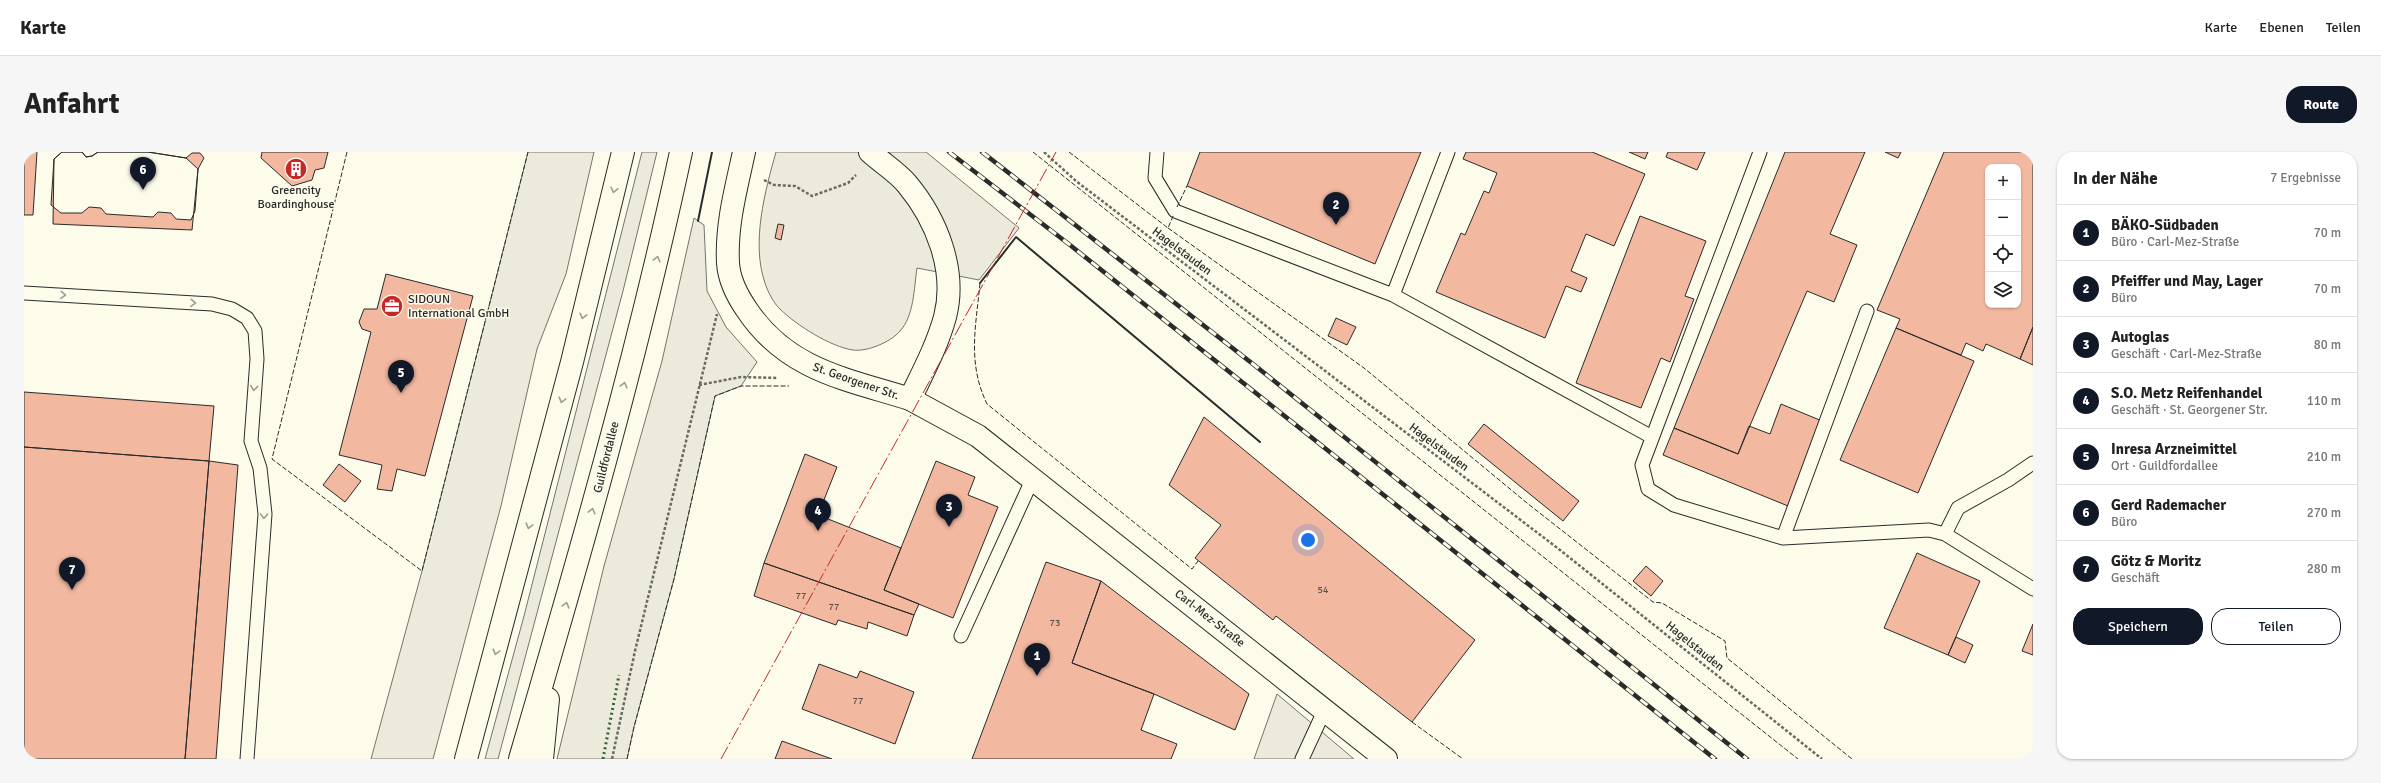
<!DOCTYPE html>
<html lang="de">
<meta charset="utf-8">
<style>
:root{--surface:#fff;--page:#f6f6f6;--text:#222;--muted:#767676;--line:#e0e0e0;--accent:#111827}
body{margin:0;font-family:Signika,sans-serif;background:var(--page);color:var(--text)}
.controls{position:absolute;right:12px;top:12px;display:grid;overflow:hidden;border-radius:8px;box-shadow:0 1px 3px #0004}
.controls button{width:36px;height:36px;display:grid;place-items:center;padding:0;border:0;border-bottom:1px solid var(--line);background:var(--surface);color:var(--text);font:20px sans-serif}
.you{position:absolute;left:1284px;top:388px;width:14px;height:14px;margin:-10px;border:3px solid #fff;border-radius:50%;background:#1a73e8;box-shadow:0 0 0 6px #1a73e833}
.badge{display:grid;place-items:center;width:26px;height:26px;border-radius:50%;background:var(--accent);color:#fff;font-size:13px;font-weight:700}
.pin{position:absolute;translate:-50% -33px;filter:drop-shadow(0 1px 2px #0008)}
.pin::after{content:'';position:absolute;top:21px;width:14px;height:12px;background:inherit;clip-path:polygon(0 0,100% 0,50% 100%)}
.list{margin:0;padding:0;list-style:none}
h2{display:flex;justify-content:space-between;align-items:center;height:52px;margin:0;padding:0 16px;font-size:17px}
h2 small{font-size:13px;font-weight:400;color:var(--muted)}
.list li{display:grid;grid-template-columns:26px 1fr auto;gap:12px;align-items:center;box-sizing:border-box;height:56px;padding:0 16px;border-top:1px solid var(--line)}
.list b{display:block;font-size:15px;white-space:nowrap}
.list p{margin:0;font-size:13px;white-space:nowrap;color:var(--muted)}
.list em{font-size:13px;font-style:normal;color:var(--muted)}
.actions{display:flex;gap:8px;padding:12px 16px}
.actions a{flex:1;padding:9px 0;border:1px solid var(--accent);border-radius:16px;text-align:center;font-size:14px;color:var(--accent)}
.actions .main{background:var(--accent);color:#fff}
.icon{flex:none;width:22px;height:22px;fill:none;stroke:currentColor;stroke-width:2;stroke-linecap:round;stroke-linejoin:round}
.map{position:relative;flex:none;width:2009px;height:607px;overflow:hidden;border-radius:16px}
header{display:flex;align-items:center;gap:24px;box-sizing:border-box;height:56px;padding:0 20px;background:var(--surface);border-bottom:1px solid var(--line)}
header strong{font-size:19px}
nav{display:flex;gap:22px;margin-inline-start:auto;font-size:14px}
.intro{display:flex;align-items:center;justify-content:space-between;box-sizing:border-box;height:96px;padding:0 24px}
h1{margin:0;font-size:28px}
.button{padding:10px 18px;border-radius:16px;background:var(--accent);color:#fff;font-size:14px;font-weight:700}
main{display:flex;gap:24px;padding:0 24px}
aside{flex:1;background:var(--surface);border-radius:16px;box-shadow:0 1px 3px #0004}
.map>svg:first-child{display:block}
.green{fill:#ecebdb;stroke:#74746e}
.parking{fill:#eceadb;stroke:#74746e}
.building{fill:#f2b8a0;stroke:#2b2b2b;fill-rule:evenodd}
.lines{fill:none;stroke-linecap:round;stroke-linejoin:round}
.lane-casing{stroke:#2b2b2b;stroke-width:15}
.street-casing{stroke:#2b2b2b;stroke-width:24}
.secondary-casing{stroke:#2b2b2b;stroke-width:24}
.highway-casing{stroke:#2b2b2b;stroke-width:24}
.path{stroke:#6a6964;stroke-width:2.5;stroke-dasharray:3 2;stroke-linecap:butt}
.lane{stroke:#fdfbea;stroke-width:13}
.street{stroke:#fdfbea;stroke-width:22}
.secondary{stroke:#fdfbea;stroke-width:22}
.highway{stroke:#fdfbea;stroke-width:22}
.rail-casing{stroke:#2b2b2b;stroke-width:4.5}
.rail{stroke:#fdfbea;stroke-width:3;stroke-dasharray:9;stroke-linecap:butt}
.hedge{stroke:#34623c;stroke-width:3;stroke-dasharray:2 3;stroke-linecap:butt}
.fence{stroke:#2b2b2b;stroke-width:1;stroke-dasharray:5 2;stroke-linecap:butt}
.wall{stroke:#2b2b2b;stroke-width:2}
.power{stroke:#c62828;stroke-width:1;stroke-dasharray:14 3 2 3;stroke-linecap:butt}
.oneway{stroke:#9e9d94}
.labels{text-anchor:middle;stroke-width:3;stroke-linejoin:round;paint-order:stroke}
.number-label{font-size:10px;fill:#5d4e48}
.poi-label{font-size:12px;fill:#2b2b2b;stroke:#fdfbea}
.street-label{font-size:12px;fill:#2b2b2b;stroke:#fdfbea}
</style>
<header>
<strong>Karte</strong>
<nav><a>Karte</a><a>Ebenen</a><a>Teilen</a></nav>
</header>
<div class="intro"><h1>Anfahrt</h1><a class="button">Route</a></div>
<main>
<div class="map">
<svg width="2009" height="607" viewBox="0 0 2009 607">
<rect width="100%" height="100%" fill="#fdfbea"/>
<!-- green -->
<path class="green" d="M 504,0 L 570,0 L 542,122 L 513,197 L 477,354 L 409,607 L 347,607 L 398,419 Z
M 618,0 L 633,0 L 599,139 L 474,607 L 461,607 L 500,464 Z
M 752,0 L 902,0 L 995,76 L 955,128 L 893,116 C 890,136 890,164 876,179 C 867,190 843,200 829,198 C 807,195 772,173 756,157 C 750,152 743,138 741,131 C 727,91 741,39 752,0 Z
M 670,66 L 680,73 L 683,139 L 702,175 L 733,210 L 717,234 L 691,244 L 650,427 L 610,575 L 603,607 L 533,607 L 580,414 L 638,209 Z"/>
<!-- parking -->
<path class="parking" d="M 1253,542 L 1330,607 L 1230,607 Z"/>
<!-- building -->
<path class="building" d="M 0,0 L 13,0 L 9,63 L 0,63 Z
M 38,0 L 58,0 L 62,5 L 68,4 L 74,0 L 124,0 L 162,6 L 168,1 L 176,1 L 180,6 L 174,17 L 168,78 L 29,72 L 30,7 Z
M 38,0 L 58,0 L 62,5 L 68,4 L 74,0 L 124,0 L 162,6 L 174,17 L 171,59 L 167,68 L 152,67 L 147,61 L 134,60 L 129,65 L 82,62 L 77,56 L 65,55 L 58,61 L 37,61 L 27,53 L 30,7 Z
M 238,0 L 304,0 L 300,16 L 291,18 L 288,28 L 268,34 L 237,6 Z
M 1176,0 L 1397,0 L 1351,112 L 1163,34 Z
M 1442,0 L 1568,0 L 1621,22 L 1590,94 L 1562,82 L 1547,119 L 1563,126 L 1557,140 L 1542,134 L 1521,186 L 1412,140 L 1437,81 L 1441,83 L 1460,39 L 1465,41 L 1473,21 L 1439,7 Z
M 1605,0 L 1624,0 L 1621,7 Z
M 1644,0 L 1681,0 L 1673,18 L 1642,5 Z
M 1761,0 L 1841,0 L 1806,82 L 1833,93 L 1810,150 L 1783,139 L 1714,302 L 1650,276 Z
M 1861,0 L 1877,0 L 1874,6 Z
M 1920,0 L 2009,0 L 2009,175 L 1996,207 L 1962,192 L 1959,199 L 1942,191 L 1937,203 L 1872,176 L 1876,167 L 1853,158 ZM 1964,15 L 1994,15 L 1994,153 L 1964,153 Z
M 1616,64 L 1682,89 L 1661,144 L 1670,147 L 1646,210 L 1637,206 L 1617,256 L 1552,231 Z
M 754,72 L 760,73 L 757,88 L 751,86 Z
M 362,122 L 449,144 L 401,324 L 373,317 L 368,339 L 353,337 L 358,313 L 315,303 L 347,180 L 338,177 L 335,170 L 340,157 L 353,157 Z
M 1312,166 L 1332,175 L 1323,193 L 1304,184 Z
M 2009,175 L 2009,213 L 1996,207 Z
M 1872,176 L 1950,209 L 1894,341 L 1816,308 Z
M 0,240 L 190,254 L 185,309 L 0,295 Z
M 1757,252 L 1798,269 L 1764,354 L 1639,303 L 1650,276 L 1714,302 L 1725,274 L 1746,282 Z
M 1180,265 L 1451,488 L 1388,570 L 1252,464 L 1249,468 L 1171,406 L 1197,373 L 1145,333 Z
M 1460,272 L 1555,349 L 1539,369 L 1444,292 Z
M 0,295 L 185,309 L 161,607 L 0,607 Z
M 781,302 L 813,315 L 794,363 L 877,396 L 860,438 L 895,452 L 890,463 L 740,411 Z
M 185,309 L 214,313 L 192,607 L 161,607 Z
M 912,309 L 951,325 L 944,343 L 974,355 L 929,466 L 860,438 Z
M 315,312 L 337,329 L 321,350 L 299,333 Z
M 1893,401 L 1956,429 L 1924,503 L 1860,476 Z
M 1022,410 L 1077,429 L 1048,511 L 1130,542 L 1117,578 L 1153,592 L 1147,607 L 948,607 Z
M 740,411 L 890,463 L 883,484 L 844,470 L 843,477 L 814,468 L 812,473 L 730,444 Z
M 1622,414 L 1639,429 L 1627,444 L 1609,429 Z
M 1077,429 L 1225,542 L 1211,578 L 1130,542 L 1048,511 Z
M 2009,472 L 2009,503 L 1998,499 Z
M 1932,485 L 1949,493 L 1941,511 L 1924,503 Z
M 795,512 L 833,526 L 836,519 L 890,540 L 871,592 L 778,557 Z
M 758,589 L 808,607 L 751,607 Z"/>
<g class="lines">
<!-- lane casing -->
<g class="lane-casing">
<path id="lane" d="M 1133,0 L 1131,26 L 1151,59 L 1369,143 L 1628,285
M 1736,0 L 1618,313 L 1624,337 L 1650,353 L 1759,386 L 1905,378 L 1921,382 L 2009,437
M 0,141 L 188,152 L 208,157 L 223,166 L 231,179 L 233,207 L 227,289 L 236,316 L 241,362 L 223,607
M 1369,143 L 1424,0
M 1921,382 L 1934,356 L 1984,328 L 2009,311
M 1759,386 L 1843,159
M 937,484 L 1009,326
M 1278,607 L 1301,557"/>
</g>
<!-- street casing -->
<g class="street-casing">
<path id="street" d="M 846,0 C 858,11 873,20 883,32 C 913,68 933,119 921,165 C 913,194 899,220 886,247 L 954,284 L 1362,607"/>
</g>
<!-- secondary casing -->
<g class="secondary-casing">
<path id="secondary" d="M 720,0 C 712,37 702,73 704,111 C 705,127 714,145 723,158 C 763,218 822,227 886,247"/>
</g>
<!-- highway casing -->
<g class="highway-casing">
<path id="highway" d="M 442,607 L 548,210 L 599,0
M 496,607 C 555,406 613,205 657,0
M 518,607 L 524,547"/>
</g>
<!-- path -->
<path class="path" d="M 1020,0 L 1052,29 L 1536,398 L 1798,607
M 740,28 L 750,33 L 771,34 L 788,44 L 824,31 L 832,23
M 675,233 L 717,225 L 754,226
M 588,607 L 611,499 L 693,162"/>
<!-- lane -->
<use href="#lane" class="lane"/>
<!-- street -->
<use href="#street" class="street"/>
<!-- secondary -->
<use href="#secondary" class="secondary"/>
<!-- highway -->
<use href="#highway" class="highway"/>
<!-- rail casing -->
<g class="rail-casing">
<path id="rail" d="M 925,0 L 1046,93 L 1691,607
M 958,0 L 1234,216 L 1723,607"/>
</g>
<!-- rail -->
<use href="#rail" class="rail"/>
<!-- hedge -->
<path class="hedge" d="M 579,607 L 595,523"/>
<!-- fence -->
<path class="fence" d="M 323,0 L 248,307 L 398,419 L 504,0
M 1009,0 L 1774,607
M 1045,0 L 1144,76 L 1150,62
M 1153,55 L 1163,34
M 1144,76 L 1340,216 L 1503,351 L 1629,450 L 1638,451 L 1701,489 L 1703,506 L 1828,607
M 956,131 C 952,175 943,210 963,252 L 1168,417 L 1174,409
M 1388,570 L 1439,607
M 603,607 L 610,575 L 650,427 L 691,244 L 717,234 L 765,234"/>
<!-- wall -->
<path class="wall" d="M 674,69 L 688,0
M 956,131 L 992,85 L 1236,290"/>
<!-- power -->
<path class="power" d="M 697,607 L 1032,0"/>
</g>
<!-- one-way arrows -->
<defs><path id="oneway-chevron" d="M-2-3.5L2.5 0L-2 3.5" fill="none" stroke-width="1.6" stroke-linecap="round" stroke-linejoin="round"/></defs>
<g class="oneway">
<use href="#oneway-chevron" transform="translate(590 38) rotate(103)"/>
<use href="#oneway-chevron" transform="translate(633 107) rotate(-76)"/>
<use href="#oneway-chevron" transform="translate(39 143) rotate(4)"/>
<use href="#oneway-chevron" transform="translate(169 151) rotate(4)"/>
<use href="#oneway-chevron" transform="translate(559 164) rotate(104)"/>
<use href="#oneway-chevron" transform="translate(600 233) rotate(-76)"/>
<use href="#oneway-chevron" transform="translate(230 236) rotate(96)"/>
<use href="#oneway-chevron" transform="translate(538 248) rotate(105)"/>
<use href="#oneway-chevron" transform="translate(568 359) rotate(-76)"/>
<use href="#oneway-chevron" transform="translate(240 364) rotate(92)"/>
<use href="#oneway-chevron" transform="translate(505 374) rotate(105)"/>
<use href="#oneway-chevron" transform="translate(542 453) rotate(-74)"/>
<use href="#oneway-chevron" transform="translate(472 500) rotate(105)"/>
</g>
<!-- icons -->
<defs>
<g id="building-disc" transform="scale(1.15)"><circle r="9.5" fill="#c62828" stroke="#fdfbea"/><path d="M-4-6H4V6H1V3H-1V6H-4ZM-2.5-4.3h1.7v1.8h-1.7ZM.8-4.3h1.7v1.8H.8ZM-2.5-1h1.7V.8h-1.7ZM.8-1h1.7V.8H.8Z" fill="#fff"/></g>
<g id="office-disc" transform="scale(1.15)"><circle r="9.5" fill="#c62828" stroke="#fdfbea"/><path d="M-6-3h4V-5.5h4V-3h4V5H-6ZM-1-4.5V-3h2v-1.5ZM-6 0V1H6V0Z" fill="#fff"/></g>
</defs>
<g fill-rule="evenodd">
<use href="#building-disc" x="272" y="17"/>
<use href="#office-disc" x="368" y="154"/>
</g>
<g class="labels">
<!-- number labels -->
<g class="number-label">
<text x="1299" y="441">54</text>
<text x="777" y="447">77</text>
<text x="810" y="458">77</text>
<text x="1031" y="474">73</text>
<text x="834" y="552">77</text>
</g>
<!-- poi labels -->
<g class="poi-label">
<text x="272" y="42">Greencity<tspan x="272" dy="14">Boardinghouse</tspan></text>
<text x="384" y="151" text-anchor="start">SIDOUN<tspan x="384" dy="14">International GmbH</tspan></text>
</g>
<!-- street labels -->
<g class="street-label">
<text transform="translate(1158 99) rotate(37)" y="4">Hagelstauden</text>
<text transform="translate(832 229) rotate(19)" y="4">St. Georgener Str.</text>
<text transform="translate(1415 295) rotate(37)" y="4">Hagelstauden</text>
<text transform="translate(582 305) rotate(-76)" y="4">Guildfordallee</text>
<text transform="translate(1186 466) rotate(38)" y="4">Carl-Mez-Straße</text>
<text transform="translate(1671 494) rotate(39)" y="4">Hagelstauden</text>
</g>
</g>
</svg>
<div class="controls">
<button>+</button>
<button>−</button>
<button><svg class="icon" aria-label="locate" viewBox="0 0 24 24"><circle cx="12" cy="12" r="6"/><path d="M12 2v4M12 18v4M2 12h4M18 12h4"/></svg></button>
<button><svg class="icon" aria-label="layers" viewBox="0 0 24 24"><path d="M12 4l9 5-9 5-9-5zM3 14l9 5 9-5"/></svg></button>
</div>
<div class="you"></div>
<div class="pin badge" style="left:1013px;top:524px">1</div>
<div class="pin badge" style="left:1312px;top:73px">2</div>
<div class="pin badge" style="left:925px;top:375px">3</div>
<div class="pin badge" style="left:794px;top:379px">4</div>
<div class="pin badge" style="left:377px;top:241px">5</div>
<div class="pin badge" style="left:119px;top:38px">6</div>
<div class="pin badge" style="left:48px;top:438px">7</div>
</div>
<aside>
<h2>In der Nähe<small>7 Ergebnisse</small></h2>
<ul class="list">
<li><span class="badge">1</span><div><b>BÄKO-Südbaden</b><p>Büro · Carl-Mez-Straße</p></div><em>70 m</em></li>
<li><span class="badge">2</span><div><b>Pfeiffer und May, Lager</b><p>Büro</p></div><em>70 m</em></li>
<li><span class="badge">3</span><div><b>Autoglas</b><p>Geschäft · Carl-Mez-Straße</p></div><em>80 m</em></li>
<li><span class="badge">4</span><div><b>S.O. Metz Reifenhandel</b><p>Geschäft · St. Georgener Str.</p></div><em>110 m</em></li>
<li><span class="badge">5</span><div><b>Inresa Arzneimittel</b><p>Ort · Guildfordallee</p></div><em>210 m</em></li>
<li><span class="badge">6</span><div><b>Gerd Rademacher</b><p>Büro</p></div><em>270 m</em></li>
<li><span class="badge">7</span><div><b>Götz &amp; Moritz</b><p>Geschäft</p></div><em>280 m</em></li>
</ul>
<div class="actions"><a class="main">Speichern</a><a>Teilen</a></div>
</aside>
</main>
